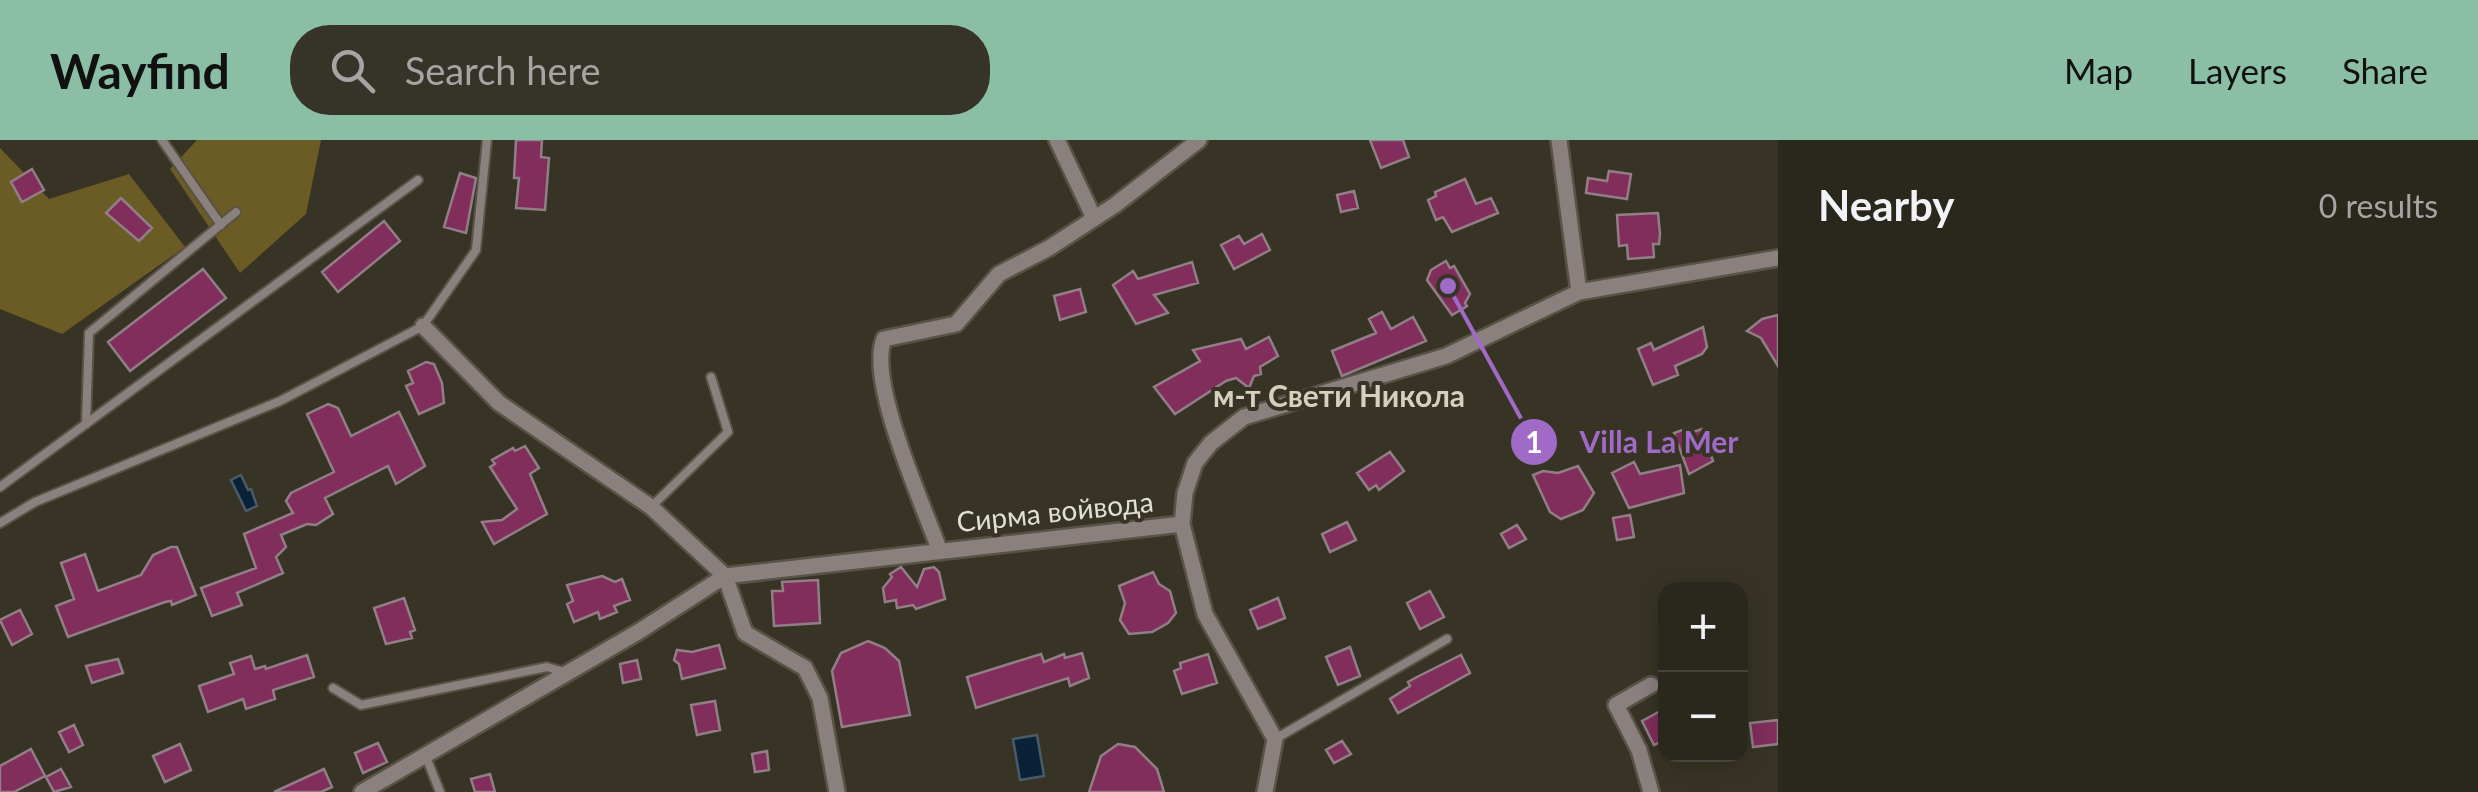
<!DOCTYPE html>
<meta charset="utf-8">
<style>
:root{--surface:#2a271c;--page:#363329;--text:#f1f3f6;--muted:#a5a5a3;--line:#46443b;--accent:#8abfa5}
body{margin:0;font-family:Lato,sans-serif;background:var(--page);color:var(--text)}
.controls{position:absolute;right:30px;bottom:30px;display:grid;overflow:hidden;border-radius:20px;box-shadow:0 5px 25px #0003}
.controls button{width:90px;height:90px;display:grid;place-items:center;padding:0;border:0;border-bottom:2px solid var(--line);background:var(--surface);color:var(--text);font:50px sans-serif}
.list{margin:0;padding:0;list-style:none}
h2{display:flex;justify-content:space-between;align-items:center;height:130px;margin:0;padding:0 40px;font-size:42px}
h2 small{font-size:32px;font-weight:400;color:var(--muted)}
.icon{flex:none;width:55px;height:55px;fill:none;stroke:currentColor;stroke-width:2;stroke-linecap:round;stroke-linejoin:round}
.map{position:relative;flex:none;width:1778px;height:652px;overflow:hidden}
header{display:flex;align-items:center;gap:60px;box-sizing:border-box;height:140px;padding:0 50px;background:var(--accent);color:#111}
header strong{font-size:48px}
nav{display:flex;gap:55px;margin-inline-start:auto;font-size:35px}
.search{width:700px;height:90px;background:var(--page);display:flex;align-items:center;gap:25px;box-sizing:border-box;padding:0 35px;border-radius:40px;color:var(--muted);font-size:38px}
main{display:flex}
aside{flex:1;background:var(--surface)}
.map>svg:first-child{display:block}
.forest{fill:#6b5b25}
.water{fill:#092237;stroke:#4a5b67;stroke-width:2.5}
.building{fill:#812e5c;stroke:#917e86;stroke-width:2.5}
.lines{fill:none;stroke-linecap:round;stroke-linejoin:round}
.service-casing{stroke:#575345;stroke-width:12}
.minor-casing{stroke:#575345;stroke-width:20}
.service{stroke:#8a817f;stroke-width:8}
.minor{stroke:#8a817f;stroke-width:15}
.labels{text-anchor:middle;stroke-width:8;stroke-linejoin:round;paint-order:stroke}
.street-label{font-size:28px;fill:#e2dfd6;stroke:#383425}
.neighbourhood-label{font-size:30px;font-weight:bold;fill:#d6d0be;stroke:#383425}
.leader{fill:none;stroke:#9f6bc7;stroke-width:4}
.callout-dot{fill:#9f6bc7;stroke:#383425;stroke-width:4}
.mark-label{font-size:30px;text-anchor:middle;font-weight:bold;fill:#fff}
.callout-label{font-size:30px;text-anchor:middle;font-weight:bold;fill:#9f6bc7;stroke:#383425;stroke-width:8;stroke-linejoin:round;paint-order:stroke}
</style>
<header>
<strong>Wayfind</strong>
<div class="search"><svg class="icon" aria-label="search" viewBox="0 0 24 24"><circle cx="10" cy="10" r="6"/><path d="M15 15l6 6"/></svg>Search here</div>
<nav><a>Map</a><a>Layers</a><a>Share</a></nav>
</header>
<main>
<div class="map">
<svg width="1778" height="652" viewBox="0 0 1778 652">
<rect width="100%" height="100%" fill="#383425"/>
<!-- forest -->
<path class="forest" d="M 197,0 L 321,0 L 306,74 L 240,133 L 170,29 Z
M 0,8 L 49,59 L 129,34 L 185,107 L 62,194 L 0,169 Z"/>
<!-- water -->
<path class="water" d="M 241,335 L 248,350 L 251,349 L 257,366 L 246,371 L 231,340 Z
M 1037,595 L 1044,636 L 1020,640 L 1013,599 Z"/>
<!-- building -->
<path class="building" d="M 516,0 L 542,0 L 541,17 L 549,18 L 545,70 L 516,68 L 519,38 L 514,38 Z
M 1370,0 L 1403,0 L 1409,17 L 1381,28 Z
M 32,29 L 44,50 L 22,62 L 11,42 Z
M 1609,31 L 1631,34 L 1627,59 L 1586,53 L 1588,38 L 1607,41 Z
M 460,33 L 476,38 L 466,93 L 444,87 Z
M 1465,39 L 1476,64 L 1491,58 L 1498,73 L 1452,92 L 1443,77 L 1436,80 L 1428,60 L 1436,56 L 1435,52 Z
M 1354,51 L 1358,68 L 1341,72 L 1337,55 Z
M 121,58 L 152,88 L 139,101 L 106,73 Z
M 1658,73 L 1660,94 L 1659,104 L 1653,104 L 1654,117 L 1628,119 L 1627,105 L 1619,106 L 1617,75 Z
M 384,81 L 400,101 L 338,152 L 322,132 Z
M 1262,94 L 1270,110 L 1234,129 L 1221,105 L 1239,96 L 1244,104 Z
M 1446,121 L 1450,128 L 1454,126 L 1470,154 L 1465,163 L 1467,166 L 1452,175 L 1427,140 L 1431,130 Z
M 1192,122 L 1198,143 L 1154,155 L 1168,173 L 1136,184 L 1113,145 L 1133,131 L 1138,139 Z
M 203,129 L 226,158 L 130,231 L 108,202 Z
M 1080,149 L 1086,172 L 1060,180 L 1054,156 Z
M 1382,172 L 1391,189 L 1413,177 L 1426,201 L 1342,236 L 1332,211 L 1376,193 L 1369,179 Z
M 1778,175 L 1778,226 L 1761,198 L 1747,191 L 1762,179 Z
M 1703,187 L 1707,207 L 1702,214 L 1675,226 L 1678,235 L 1653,245 L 1638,209 L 1651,203 L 1654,210 Z
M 1269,197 L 1278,216 L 1260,227 L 1261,234 L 1254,236 L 1249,248 L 1236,238 L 1226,241 L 1175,274 L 1154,247 L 1200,221 L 1193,210 L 1241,199 L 1246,209 Z
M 426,222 L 434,224 L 442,243 L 444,263 L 419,274 L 406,246 L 413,243 L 408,231 Z
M 328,264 L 338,268 L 351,296 L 399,272 L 425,326 L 396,344 L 388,326 L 325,358 L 333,374 L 316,385 L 307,384 L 281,395 L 286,407 L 276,417 L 283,433 L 237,453 L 242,465 L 212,476 L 201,448 L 256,428 L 244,394 L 293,373 L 286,361 L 291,353 L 334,332 L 307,274 Z
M 1688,288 L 1690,293 L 1702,289 L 1713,321 L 1689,334 L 1674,293 Z
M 525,306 L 539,328 L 530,334 L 547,374 L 494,404 L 482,382 L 502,380 L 517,369 L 490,327 L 495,324 L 492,320 L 513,308 L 515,311 Z
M 1390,312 L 1404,331 L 1379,350 L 1376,345 L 1369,350 L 1357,333 Z
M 1634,322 L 1640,334 L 1680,325 L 1684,353 L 1629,368 L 1612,333 Z
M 1578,326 L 1594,353 L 1583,370 L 1561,379 L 1550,372 L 1533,335 L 1543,331 L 1558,333 Z
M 1630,375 L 1634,397 L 1617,400 L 1613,378 Z
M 1347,382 L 1356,400 L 1330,412 L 1322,394 Z
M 1517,385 L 1526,399 L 1509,408 L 1501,394 Z
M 171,407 L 177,407 L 196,455 L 172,465 L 171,461 L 165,462 L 68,497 L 56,466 L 74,459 L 61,423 L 85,414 L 98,451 L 141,435 L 153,415 Z
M 901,427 L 917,447 L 924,429 L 934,427 L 939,432 L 945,459 L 916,469 L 913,465 L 897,468 L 896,460 L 885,462 L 883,448 L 892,437 L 890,434 Z
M 1153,432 L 1159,444 L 1170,451 L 1176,473 L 1168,483 L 1152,492 L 1129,494 L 1120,480 L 1125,463 L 1119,446 Z
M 602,436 L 615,442 L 622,439 L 630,460 L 614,466 L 617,472 L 600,479 L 598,472 L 574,482 L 567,464 L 573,461 L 567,445 Z
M 818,440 L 820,483 L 774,486 L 772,451 L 783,451 L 782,442 Z
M 1430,451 L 1444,477 L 1420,489 L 1407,463 Z
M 404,458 L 415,490 L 410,492 L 412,498 L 386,504 L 374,468 Z
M 1278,458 L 1285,478 L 1258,489 L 1250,470 Z
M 20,470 L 32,494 L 12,505 L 0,480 Z
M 868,501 L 885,508 L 899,521 L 910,575 L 842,587 L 832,531 L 841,513 Z
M 719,505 L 725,528 L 682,539 L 679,524 L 674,520 L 677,510 L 692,512 Z
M 1350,507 L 1360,536 L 1338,545 L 1326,517 Z
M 1082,513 L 1089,538 L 1070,546 L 1068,538 L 976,568 L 967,537 L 1041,514 L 1044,522 L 1064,514 L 1065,518 Z
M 1208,514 L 1217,543 L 1182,554 L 1174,531 L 1181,528 L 1180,523 Z
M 307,515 L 314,537 L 273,550 L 275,559 L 246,569 L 243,559 L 208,572 L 199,546 L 234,534 L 230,523 L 251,516 L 255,529 L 265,526 L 266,529 Z
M 1461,515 L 1470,533 L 1398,573 L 1390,559 L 1410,546 L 1408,542 L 1417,537 Z
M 118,519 L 123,533 L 92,543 L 86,526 Z
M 637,520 L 641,539 L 623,543 L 620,524 Z
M 715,561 L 720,590 L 697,595 L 691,565 Z
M 1666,568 L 1666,599 L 1654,605 L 1642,581 Z
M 1778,580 L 1778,604 L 1753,607 L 1750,583 Z
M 74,585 L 83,605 L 69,612 L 59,592 Z
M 1342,601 L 1351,614 L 1334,623 L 1326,610 Z
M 378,603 L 387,622 L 363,633 L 355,613 Z
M 180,604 L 191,630 L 165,642 L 153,616 Z
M 1118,604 L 1135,607 L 1157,629 L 1164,652 L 1089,652 L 1101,616 Z
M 31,609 L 45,636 L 14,652 L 0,652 L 0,626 Z
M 767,611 L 769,630 L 755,632 L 752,614 Z
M 61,629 L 71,647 L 54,652 L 46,637 Z
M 324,629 L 332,647 L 321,652 L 274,652 Z
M 490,634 L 495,652 L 475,652 L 471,639 Z"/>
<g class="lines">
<!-- service casing -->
<g class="service-casing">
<path id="service" d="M 162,0 L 221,85
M 86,284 L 89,193 L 236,72
M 0,347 L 418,40
M 651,367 L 728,292 L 711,237
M 0,383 L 35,362 L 280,261 L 423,186 L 476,110 L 487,0
M 333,548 L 361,565 L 547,527 L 564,532
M 1275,599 L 1447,499
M 426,617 L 440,652"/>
</g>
<!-- minor casing -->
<g class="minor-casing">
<path id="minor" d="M 1057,0 L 1094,78
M 1559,0 L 1579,152
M 423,186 L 499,263 L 651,367 L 725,436 L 745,493 L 805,528 L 820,558 L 837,652
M 1182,384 L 1205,474 L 1275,599 L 1265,652
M 939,409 C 923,364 867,242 884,199 L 956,184 L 999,134 L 1049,108 L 1115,65 L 1199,0
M 1651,545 L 1616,565 L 1639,610 L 1651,652
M 362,652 L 638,492 L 725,436 L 1182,384 L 1185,353 L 1195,323 L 1211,303 L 1244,277 L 1446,216 L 1579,152 L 1778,118"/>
</g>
<!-- service -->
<use href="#service" class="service"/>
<!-- minor -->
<use href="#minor" class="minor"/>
</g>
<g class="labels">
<!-- street labels -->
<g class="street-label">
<text transform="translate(1055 372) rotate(-6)" y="10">Сирма войвода</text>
</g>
<!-- neighbourhood labels -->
<g class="neighbourhood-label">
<text x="1339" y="267">м-т Свети Никола</text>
</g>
</g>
<!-- callouts -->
<path class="leader" d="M1448 146L1534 302"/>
<g class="callout-dot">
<circle cx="1448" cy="146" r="10"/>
<circle cx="1534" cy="302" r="25"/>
</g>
<g class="mark-label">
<text x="1534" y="313">1</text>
</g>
<g class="callout-label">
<text x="1659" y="313">Villa La Mer</text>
</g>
</svg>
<div class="controls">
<button>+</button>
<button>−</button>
</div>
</div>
<aside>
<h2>Nearby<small>0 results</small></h2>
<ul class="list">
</ul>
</aside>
</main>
